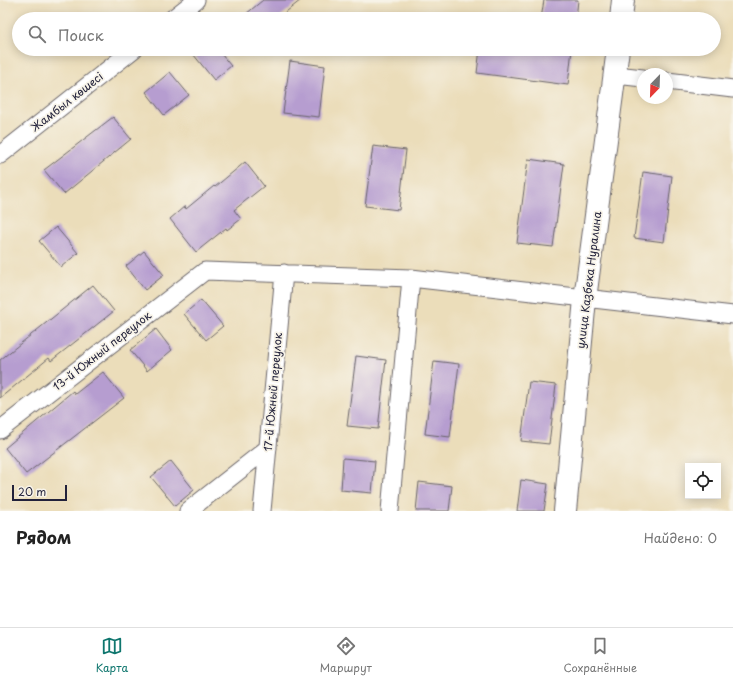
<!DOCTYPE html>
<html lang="ru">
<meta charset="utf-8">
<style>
:root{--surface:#fff;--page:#f6f6f6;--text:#222;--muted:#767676;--line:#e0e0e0;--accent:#0f766e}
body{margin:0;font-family:"Playpen Sans",sans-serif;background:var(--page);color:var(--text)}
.controls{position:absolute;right:12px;bottom:12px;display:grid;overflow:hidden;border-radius:0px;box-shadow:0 2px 10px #0003}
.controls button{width:36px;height:36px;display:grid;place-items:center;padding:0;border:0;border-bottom:1px solid var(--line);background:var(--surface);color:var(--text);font:20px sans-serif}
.compass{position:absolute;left:637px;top:68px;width:36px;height:36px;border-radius:50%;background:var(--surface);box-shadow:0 2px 10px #0003;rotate:203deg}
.scale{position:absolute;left:12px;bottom:10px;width:55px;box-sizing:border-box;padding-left:4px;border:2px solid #22223b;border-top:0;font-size:11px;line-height:14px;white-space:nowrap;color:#22223b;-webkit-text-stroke:3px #f7f3e8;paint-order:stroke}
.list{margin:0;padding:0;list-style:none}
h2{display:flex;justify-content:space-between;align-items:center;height:52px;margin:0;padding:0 16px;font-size:17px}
h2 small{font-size:13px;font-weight:400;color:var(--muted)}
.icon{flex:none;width:22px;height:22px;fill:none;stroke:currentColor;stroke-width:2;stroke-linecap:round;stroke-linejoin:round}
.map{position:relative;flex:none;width:733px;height:511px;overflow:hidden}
.search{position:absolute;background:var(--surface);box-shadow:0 2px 10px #0003;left:12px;right:12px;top:12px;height:44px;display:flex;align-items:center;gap:10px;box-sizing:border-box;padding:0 14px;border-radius:22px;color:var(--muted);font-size:15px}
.sheet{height:116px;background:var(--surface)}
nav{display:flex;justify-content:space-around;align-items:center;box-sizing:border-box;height:56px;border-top:1px solid var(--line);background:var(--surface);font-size:11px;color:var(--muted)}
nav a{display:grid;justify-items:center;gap:2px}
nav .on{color:var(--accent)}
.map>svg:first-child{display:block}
.building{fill:#b69dd0}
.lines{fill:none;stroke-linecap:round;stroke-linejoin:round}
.minor-casing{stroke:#686367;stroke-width:19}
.tertiary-casing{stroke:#686367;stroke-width:24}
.minor{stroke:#fff;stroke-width:17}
.tertiary{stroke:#fff;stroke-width:22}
.labels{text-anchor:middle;stroke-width:3.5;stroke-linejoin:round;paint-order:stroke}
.street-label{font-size:11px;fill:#22223b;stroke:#f7f3e8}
</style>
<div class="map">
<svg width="733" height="511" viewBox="0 0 733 511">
<rect width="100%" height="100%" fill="#f7f3e8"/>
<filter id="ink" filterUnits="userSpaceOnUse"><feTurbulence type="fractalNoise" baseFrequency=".025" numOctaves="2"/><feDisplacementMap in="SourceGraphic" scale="8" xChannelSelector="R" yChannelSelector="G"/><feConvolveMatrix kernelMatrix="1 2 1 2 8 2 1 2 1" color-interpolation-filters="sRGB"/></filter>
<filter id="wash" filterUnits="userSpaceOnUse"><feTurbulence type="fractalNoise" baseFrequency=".012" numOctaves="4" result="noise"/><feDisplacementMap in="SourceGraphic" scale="16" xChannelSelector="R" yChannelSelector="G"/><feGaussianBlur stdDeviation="0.9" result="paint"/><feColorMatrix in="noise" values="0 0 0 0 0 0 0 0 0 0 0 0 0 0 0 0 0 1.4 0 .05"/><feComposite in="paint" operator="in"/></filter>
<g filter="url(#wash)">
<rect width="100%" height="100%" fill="#ebddba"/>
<g id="blocks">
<!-- building -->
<path class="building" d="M 263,0 L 301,0 L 277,19 L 240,19 Z
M 544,0 L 578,0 L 576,19 L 541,19 Z
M 189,49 L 217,49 L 231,66 L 214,80 Z
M 480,49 L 572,49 L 568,85 L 477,73 Z
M 290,61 L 325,66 L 319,117 L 283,113 Z
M 170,72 L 189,95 L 164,115 L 146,92 Z
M 113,117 L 131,139 L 64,194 L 44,170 Z
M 373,146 L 406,150 L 399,210 L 365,206 Z
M 528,159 L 564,164 L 553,247 L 517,243 Z
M 245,162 L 264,186 L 234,210 L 241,219 L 227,230 L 226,228 L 196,252 L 170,219 L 185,206 L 186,209 L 214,186 L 215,187 Z
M 643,172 L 672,176 L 664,242 L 634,238 Z
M 56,227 L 78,253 L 61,267 L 39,241 Z
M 144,251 L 164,275 L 145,290 L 126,266 Z
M 93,285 L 114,311 L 51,361 L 49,358 L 0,398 L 0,360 Z
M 201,300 L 223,326 L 206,340 L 184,314 Z
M 156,329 L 172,350 L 147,371 L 130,350 Z
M 356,356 L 386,360 L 378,429 L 347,426 Z
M 434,361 L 459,364 L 450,437 L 425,434 Z
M 103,372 L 124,398 L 26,474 L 5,448 L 73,391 L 75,394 Z
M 529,382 L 556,385 L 549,444 L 521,441 Z
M 343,458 L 375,461 L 372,493 L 341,490 Z
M 171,461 L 194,490 L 175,506 L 151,477 Z
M 521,480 L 548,484 L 544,511 L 517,511 Z
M 419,482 L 452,486 L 449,511 L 416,511 Z"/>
</g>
</g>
<g filter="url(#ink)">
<use href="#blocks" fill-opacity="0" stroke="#686367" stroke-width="1"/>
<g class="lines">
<!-- minor casing -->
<g class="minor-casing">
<path id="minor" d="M 172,19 L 196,0
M 616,75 L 643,78
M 667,81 L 733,89
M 0,155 L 134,49
M 0,430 L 205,271 L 411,278 L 733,315
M 188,511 L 268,448
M 262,511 L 284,273
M 390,511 L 411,278"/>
</g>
<!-- tertiary casing -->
<g class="tertiary-casing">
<path id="tertiary" d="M 621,19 L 623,0
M 565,511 L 585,299 L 618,49"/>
</g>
<!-- minor -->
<use href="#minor" class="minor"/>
<!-- tertiary -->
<use href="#tertiary" class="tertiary"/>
</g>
</g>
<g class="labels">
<!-- street labels -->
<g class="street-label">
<text transform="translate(67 102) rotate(-38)" y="4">Жамбыл көшесі</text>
<text transform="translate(589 280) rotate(-83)" y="4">улица Казбека Нуралина</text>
<text transform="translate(102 351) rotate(-38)" y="4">13-й Южный переулок</text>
<text transform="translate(273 392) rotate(-85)" y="4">17-й Южный переулок</text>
</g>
</g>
</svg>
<div class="controls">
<button><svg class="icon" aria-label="locate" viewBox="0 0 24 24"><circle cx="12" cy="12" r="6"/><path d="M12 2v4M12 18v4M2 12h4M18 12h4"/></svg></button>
</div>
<svg class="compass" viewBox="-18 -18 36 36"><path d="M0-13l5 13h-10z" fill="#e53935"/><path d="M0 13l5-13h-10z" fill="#767676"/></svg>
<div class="scale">20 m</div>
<div class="search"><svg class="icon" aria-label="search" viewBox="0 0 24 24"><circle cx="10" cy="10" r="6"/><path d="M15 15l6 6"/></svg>Поиск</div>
</div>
<section class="sheet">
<h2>Рядом<small>Найдено: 0</small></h2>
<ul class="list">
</ul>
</section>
<nav>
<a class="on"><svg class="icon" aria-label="map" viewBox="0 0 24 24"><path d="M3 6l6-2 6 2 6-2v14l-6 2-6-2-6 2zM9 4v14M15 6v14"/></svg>Карта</a>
<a><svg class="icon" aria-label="directions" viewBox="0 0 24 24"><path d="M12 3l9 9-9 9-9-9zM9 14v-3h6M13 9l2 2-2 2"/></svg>Маршрут</a>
<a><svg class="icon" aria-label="saved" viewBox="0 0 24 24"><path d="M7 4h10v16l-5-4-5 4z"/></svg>Сохранённые</a>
</nav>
